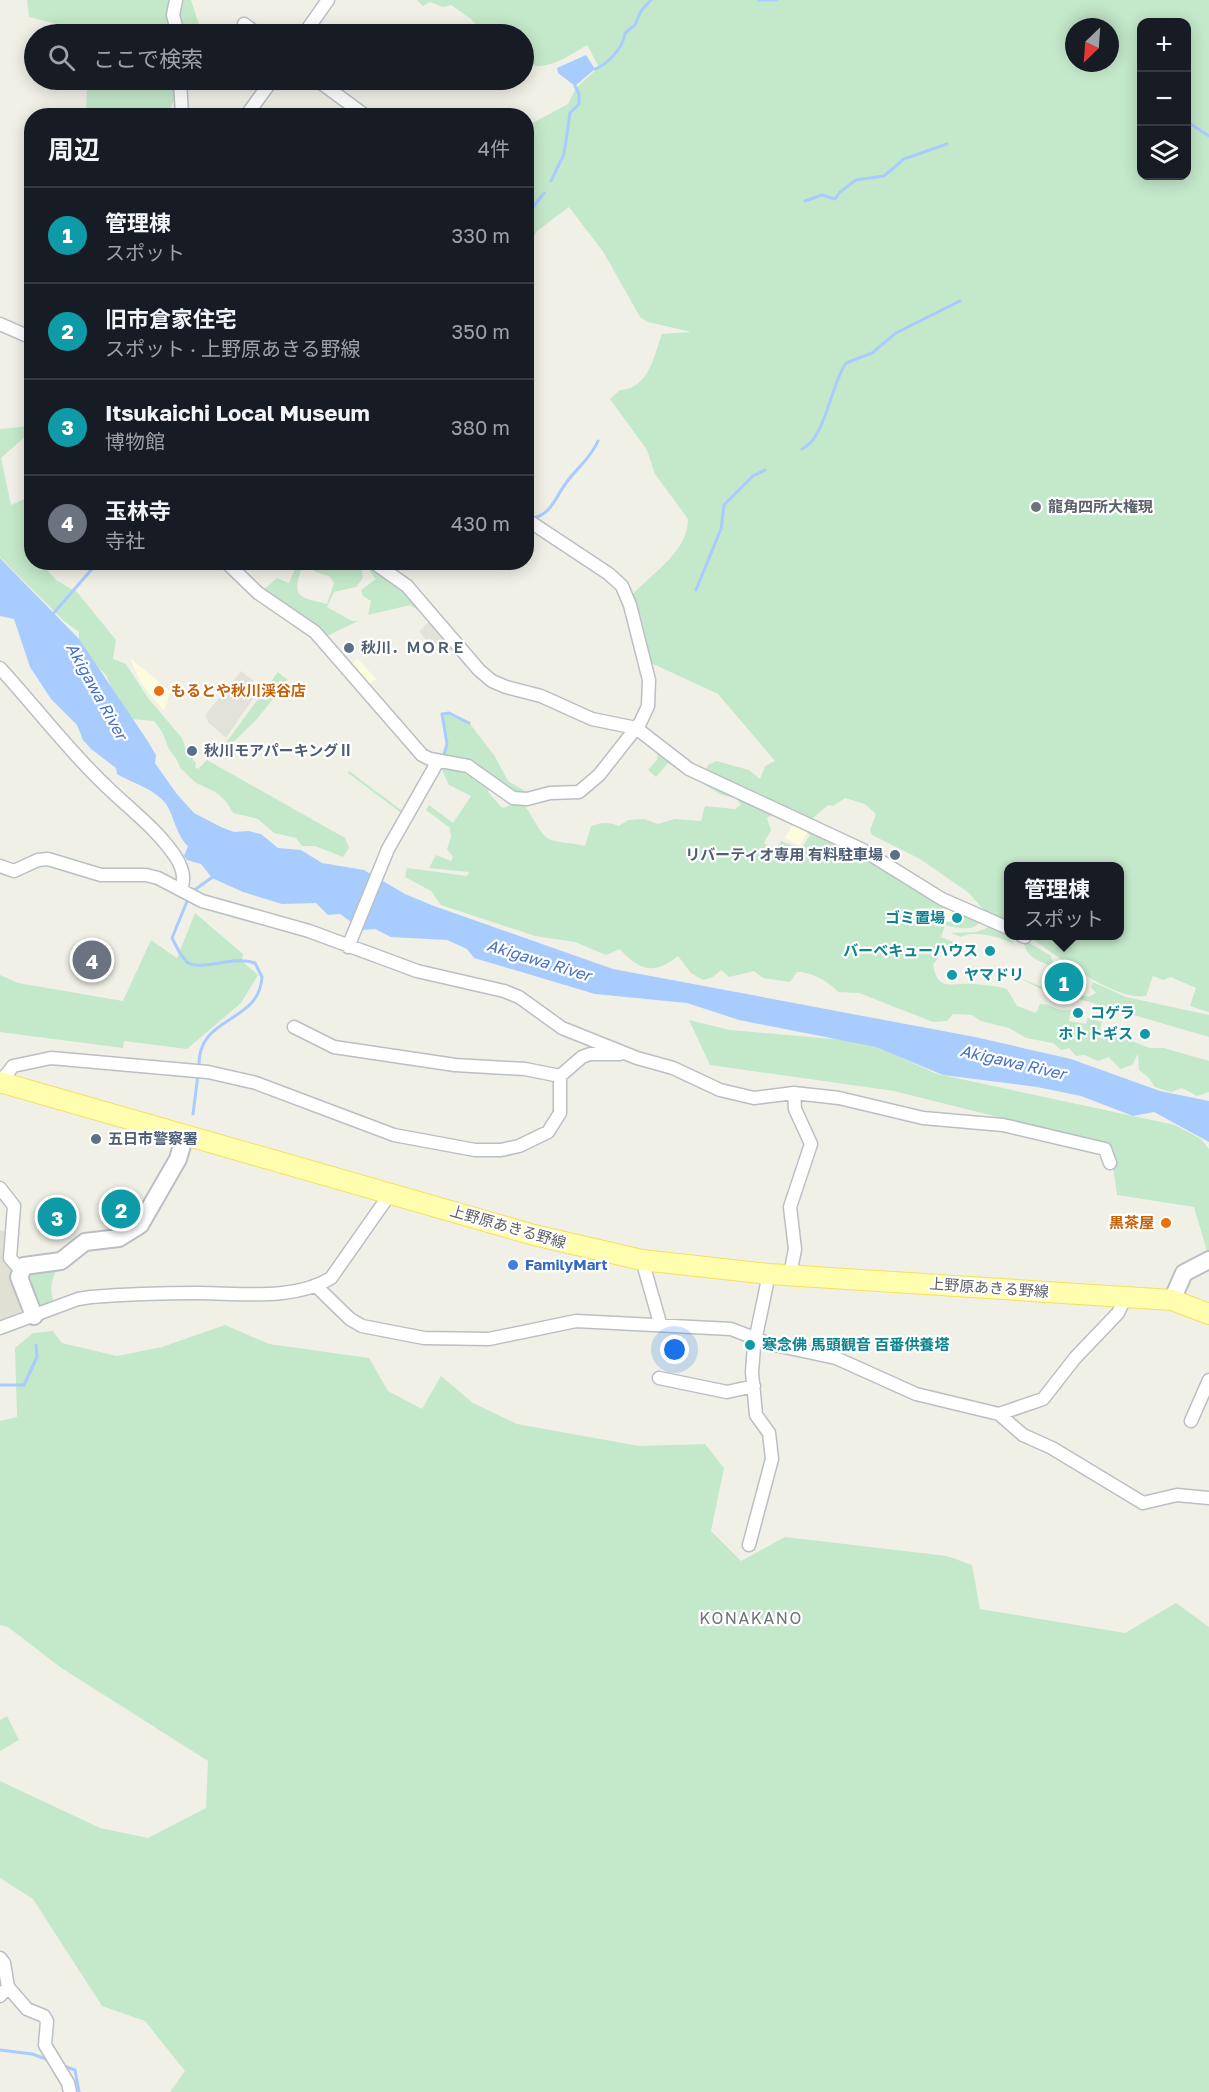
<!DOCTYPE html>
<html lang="ja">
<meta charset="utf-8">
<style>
:root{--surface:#171b24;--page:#20242c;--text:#f1f3f6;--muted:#9ea1a6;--line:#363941;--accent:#0f766e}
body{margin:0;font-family:"Golos Text","Noto Sans JP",sans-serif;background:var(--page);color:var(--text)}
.controls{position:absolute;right:18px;top:18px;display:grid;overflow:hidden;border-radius:12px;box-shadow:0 3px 15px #0003}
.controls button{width:54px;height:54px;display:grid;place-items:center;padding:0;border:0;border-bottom:2px solid var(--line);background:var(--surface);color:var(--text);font:30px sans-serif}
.compass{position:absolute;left:1065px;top:18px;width:54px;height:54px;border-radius:50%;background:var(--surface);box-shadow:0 3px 15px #0003;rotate:205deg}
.you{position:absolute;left:675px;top:1350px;width:21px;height:21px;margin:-15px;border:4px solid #fff;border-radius:50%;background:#1a73e8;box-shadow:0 0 0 9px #1a73e833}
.badge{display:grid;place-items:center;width:39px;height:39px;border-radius:50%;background:var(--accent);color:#fff;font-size:20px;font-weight:700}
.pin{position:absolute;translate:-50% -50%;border:3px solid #fff;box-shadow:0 2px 6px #0006}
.popup{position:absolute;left:1004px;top:862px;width:120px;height:78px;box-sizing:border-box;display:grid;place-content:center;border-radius:12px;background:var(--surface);filter:drop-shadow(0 2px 4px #0005);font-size:20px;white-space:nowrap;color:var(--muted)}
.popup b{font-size:22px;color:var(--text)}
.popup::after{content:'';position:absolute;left:50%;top:100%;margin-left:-12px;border:12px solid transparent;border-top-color:var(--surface)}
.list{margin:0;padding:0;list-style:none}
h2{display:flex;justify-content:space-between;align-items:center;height:78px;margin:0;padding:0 24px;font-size:26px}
h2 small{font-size:20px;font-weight:400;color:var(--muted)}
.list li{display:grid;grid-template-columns:39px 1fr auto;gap:18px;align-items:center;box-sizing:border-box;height:96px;padding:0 24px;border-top:2px solid var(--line)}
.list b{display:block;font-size:22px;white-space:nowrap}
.list p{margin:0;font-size:20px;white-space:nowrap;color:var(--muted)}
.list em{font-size:20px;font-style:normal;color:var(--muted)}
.icon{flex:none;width:33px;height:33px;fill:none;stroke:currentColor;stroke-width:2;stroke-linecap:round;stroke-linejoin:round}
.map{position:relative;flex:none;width:1209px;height:2092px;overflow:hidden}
.search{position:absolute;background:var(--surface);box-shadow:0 3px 15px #0003;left:24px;top:24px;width:510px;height:66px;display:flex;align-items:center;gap:15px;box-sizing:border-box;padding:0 21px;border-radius:33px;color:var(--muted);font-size:22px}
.panel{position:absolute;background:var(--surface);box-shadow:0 3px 15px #0003;left:24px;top:108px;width:510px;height:462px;border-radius:24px}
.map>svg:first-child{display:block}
.commercial{fill:#fefcdf}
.industrial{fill:#e2e2db}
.education{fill:#e1e0d5}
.green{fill:#c4e8ca;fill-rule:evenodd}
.water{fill:#a9ccff}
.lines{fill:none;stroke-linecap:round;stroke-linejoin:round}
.stream{stroke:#a9ccff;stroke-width:3}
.street-casing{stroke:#bbbec3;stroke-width:15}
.secondary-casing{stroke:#bcbec5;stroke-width:20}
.primary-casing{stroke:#f3e05e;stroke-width:22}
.street{stroke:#fff;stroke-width:12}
.secondary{stroke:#fff;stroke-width:16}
.primary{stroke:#fffeae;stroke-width:20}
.worship-dot{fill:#6b7280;stroke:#fff;stroke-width:2}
.service-dot{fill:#5c6f8a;stroke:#fff;stroke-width:2}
.food-dot{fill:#e8710a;stroke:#fff;stroke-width:2}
.culture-dot{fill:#0f9aa8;stroke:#fff;stroke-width:2}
.shop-dot{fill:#3f7fe0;stroke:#fff;stroke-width:2}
.labels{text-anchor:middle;stroke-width:4.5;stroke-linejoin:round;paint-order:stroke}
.worship-label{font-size:15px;font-weight:bold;fill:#5b616d;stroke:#fff;text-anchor:start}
.service-label{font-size:15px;font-weight:bold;fill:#4e5e75;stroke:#fff;text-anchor:start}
.food-label{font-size:15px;font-weight:bold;fill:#c56008;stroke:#fff;text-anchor:start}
.culture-label{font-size:15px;font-weight:bold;fill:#0d838f;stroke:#fff;text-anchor:end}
.street-label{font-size:15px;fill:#5e6168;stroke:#fff}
.shop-label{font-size:15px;font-weight:bold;fill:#366cbe;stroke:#fff;text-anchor:start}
.water-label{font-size:16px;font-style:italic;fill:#4872c6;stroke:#fff}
.neighbourhood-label{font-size:16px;letter-spacing:1.5px;fill:#6f737a;stroke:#fff}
</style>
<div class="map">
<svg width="1209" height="2092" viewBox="0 0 1209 2092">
<rect width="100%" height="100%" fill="#f1f0e7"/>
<!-- commercial -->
<path class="commercial" d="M 130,658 L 170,691 L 164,711 L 141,683 Z
M 358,659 L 376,679 L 367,686 L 348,666 Z
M 795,821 L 810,828 L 800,846 L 785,838 Z
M 947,905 L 960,913 L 960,921 L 944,922 Z"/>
<!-- industrial -->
<path class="industrial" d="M 429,622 L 439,633 L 441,632 L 469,665 L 466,667 L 452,650 L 445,655 L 433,640 L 428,643 L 419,631 Z
M 241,671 L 261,687 L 226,738 L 208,722 L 205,715 Z"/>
<!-- education -->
<path class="education" d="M 0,1230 L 8,1233 L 7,1266 L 12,1271 L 10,1280 L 21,1305 L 20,1316 L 0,1325 Z"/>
<!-- green -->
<path class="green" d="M 27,0 L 191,0 L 202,34 L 76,34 L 73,28 L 29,17 Z
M 417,0 L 1209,0 L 1209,1012 L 1190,1006 L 1196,988 L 1171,977 L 1163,980 L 1153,976 L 1146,996 C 1112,1001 1055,954 1028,936 L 1120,936 L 1120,866 L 1008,866 L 1008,924 L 989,916 L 969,893 L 920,859 L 872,835 L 870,830 L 876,814 L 865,804 L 845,798 L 833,806 L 828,805 L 813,818 L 824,825 L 705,775 L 708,765 L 716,761 L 749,770 L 760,779 L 765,766 L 775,761 L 718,694 L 649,662 L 631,596 C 652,573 688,552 688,519 L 655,474 L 647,450 L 610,399 L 620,390 C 649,389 654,355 662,334 L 691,332 L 648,322 L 640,317 L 604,253 L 569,207 L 537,231 L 527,247 L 527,126 L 568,104 L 576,88 L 599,67 L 587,45 C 568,56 546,73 524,63 L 524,34 L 485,34 L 471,19 L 451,5 L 443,7 L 430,2 L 423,6 ZM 1142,22 L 1186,22 L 1186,176 L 1142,176 ZM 1074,27 L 1110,27 L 1110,63 L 1074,63 Z
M 87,80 L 184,80 L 167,115 L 86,116 Z
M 31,426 L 31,436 L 27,435 L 1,458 L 11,505 L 31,496 L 32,546 L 29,549 L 32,562 L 41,563 L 56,580 L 77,592 L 116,640 L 113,659 L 126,664 L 148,698 L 182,738 L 187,753 L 196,763 L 195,767 L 198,769 L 207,760 L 345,838 L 349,848 L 343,857 L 315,846 L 302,846 L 296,838 L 274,833 L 258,819 L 233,813 C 225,796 215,791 198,784 C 192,781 186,772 180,768 C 178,758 172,755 168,747 C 163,733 164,734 154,721 L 131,719 L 114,694 L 106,675 L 86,656 L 79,644 L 79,632 L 64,621 L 0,557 L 0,429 Z
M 361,562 L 363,578 L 356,587 L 334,592 L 327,607 L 352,621 L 358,621 L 327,636 L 322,636 L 261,592 L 277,578 L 289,583 L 296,566 L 302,567 C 291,598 299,597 327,604 L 334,583 L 329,576 L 315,572 L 311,563 Z
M 369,564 L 404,589 L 426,615 L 410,605 L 368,615 L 371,601 L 363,596 L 361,590 L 376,579 L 370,572 Z
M 278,672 L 288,680 L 257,719 L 221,754 L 222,748 Z
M 445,713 L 470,724 L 494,755 L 508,781 L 530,794 L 522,796 L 443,758 L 447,743 L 442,718 Z
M 658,752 L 776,813 L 767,818 L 771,830 L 764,843 L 775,850 L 781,841 L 801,849 L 810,835 L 807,833 L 810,828 L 862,853 L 947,905 L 944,922 L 960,921 L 960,913 L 980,922 C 972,932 956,928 945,925 L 941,937 L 956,943 L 955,945 L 940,945 L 938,959 L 933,964 C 937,993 953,982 974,984 C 985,985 997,986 1007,989 L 1017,1006 L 1036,1013 L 1040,1004 C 1052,1003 1058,1014 1071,1009 L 1069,1021 L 1086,1024 L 1088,1018 L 1102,1022 L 1100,1029 L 1150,1048 L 1164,1048 L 1209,1061 L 1209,1092 L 1197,1096 L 1182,1088 L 1171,1092 L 1155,1087 L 1148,1077 L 1139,1070 L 1138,1054 L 1132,1065 L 1120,1069 L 1109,1057 L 1098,1061 L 1084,1055 L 1076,1056 L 1069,1048 L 1061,1050 L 1053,1043 L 1026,1038 L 1009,1028 L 981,1021 L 972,1015 L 953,1014 L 947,1021 L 933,1022 L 859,993 L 838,992 C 830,982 810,971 797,972 L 790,982 L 763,978 L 754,971 L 729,977 L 721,970 L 713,977 L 703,980 L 691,973 L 678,956 C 655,975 639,971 620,949 L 606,955 L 575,942 L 535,936 L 441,905 L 431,891 L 405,877 L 407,868 L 467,876 L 469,872 L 429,868 L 436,855 L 451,861 L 453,857 L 447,849 L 451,837 L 450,828 L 426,810 L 429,805 L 453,823 L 471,796 L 449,785 L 439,764 L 457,765 L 490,785 L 488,792 L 502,808 L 521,802 C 531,810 539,836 551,840 C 561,843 574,843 585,846 L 591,826 C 602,822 609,822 619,826 L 628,820 L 644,819 L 658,824 L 675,819 L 701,821 L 705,806 L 735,809 L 741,805 L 736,798 L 722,795 L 668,763 L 656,777 L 648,770 L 657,760 Z
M 349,771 L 405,813 L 404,815 L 348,773 Z
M 195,913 L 243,954 L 242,961 L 258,975 L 241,1003 L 187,1049 L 124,1041 L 123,1048 L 0,1032 L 0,975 L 18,983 L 123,1001 L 151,940 L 177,958 Z
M 995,925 L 1005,930 L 1013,944 C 1001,937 972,930 961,937 L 951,933 L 976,932 Z
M 1024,940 L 1050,955 L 1054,964 L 1083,977 L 1083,981 L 1080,982 C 1067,963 1024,968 1024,940 Z
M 1015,976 L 1062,995 L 1076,993 L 1088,997 L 1096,993 L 1091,987 L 1093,982 L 1126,997 L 1209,1015 L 1209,1037 L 1072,997 L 1062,999 Z
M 689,1020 L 730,1030 L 867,1042 L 937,1074 L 1175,1125 L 1201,1139 L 1209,1149 L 1209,1258 L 1194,1207 L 1117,1195 L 1110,1145 L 894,1091 L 710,1065 Z
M 29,1268 L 58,1269 C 51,1277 49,1294 55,1304 L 40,1309 L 24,1282 Z
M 225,1325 L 269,1344 L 369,1358 L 388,1391 L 422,1409 L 441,1376 L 473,1403 L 517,1424 L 639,1446 L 705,1444 L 724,1468 L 711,1531 L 741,1561 L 785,1537 L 947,1556 L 972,1565 L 980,1609 L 1125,1633 L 1176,1603 L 1209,1627 L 1209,2092 L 170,2092 L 185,2071 L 145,2021 L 102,2006 L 33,1899 L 0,1878 L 0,1781 L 100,1828 L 148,1838 L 206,1808 L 208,1761 L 60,1667 L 8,1627 L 0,1625 L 0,1421 L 17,1417 L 15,1348 L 33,1333 L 53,1331 L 62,1343 L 117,1356 L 162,1347 Z
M 7,1716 L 19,1740 L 0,1751 L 0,1720 Z"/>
<!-- water -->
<path class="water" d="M 586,55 L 595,69 L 575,86 L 558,73 L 557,68 Z
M 0,558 L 79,639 L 147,740 L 156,755 L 155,763 L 176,793 L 194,813 L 221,827 L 234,832 L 248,831 L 261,834 L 278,848 L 301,850 L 322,863 L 364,870 L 405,894 L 434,906 L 613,969 L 975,1037 L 1071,1059 L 1160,1091 L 1209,1101 L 1209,1142 L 1154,1112 L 1133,1116 L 1081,1096 L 1037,1087 L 943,1075 L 876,1047 L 739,1020 L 687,1003 L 595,994 L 474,958 L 467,949 L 447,940 L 391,937 L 375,929 L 362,930 L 340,914 L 328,915 L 316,903 L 282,904 L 243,892 L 212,878 L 201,864 L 187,860 L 184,856 L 188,846 C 177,837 174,816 166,804 C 155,789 132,783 117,774 L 116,768 L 91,749 L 83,740 L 77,725 L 51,699 L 30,667 L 14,619 L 0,616 Z"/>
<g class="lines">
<!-- stream -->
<path class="stream" d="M 759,0 L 776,0
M 595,69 C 607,65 624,47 625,33 L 635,25 L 641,11 L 651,0
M 1186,121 L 1209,136
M 551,181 L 564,154 L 570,113 L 579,104 L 579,94 L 575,86
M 805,201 L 822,195 L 835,199 L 840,192 L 856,180 L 884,176 L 904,159 L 947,144
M 526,216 L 544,193
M 802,449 C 826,438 830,386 846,363 L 872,353 L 896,333 L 960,301
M 536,517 C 551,513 556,497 564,486 C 574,470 590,460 598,441
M 696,590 L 721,529 L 724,505 L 753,476 L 765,470
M 52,615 L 98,562
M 443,758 L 447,744 L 442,714 L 449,713 L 469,723
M 193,891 L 214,876
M 188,899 L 172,938 C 176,945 180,956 187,962 C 200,972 233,955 255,963 L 262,977 C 259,1025 197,1014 199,1067
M 193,1114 L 198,1074
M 0,1385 L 24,1385 L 37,1357 L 36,1345
M 0,2050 L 32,2054 L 49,2060
M 61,2065 L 75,2070 L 79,2092"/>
<!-- street casing -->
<g class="street-casing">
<path id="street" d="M 176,0 L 173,15 L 178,34
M 244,24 L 258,34
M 304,34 L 328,0
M 180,80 L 182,116
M 317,80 L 366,116
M 246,116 L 272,80
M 0,324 L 32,338
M 226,562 L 258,593 L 315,632 L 422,755 L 430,759 L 468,766 L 513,798 L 527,799 L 550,793 L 579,792 L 599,775 L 640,723 L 648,706 L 649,680 L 630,605 L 622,586 L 609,574 L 526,519
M 373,562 L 407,586 L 479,670 L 492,681 L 506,687 L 541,696 L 592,719 L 636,728 L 689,769 L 863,850 L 942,899 L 1008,928
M 0,668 C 35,706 66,748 104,784 C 129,809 158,829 177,859 C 183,870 185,878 181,890
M 0,866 L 14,871 L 38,860 L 48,859 L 101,875 L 146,875 L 158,878 L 202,901 L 309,931 L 417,971 L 504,991 L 519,997 L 562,1028 L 637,1058 L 673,1068 L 720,1090 L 754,1098 L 794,1093 L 839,1098 L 923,1118 L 1003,1125 L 1105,1149 L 1110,1163
M 1022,936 L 1025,937
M 348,947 L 388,849 L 438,761
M 294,1027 L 334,1047 L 455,1065 L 525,1069 L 560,1076
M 0,1083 L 13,1066 L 51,1058 L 208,1072 L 256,1083 L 394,1135 L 475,1150 L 501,1150 L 519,1146 L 548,1132 L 560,1113 L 560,1076 L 582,1057 L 590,1054 L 620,1054
M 0,1188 L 14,1206 L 10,1258 L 21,1271
M 642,1260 L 660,1323
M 790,1275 L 795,1249 L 790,1207 L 811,1144 L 795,1109 L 794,1093
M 317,1287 L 350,1319 L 362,1326 L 424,1338 L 489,1339 L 576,1321 L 731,1329 L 770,1344 L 836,1358 L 916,1394 L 999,1414 L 1043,1399 L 1075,1358 L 1118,1313 L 1126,1296
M 0,1328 L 78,1299 L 91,1297 C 127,1294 163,1293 199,1293 C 240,1293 294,1301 331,1278 L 390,1194
M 659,1378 L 727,1392 L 754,1386
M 999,1414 L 1023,1435 L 1052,1448 L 1143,1503 L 1177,1495 L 1209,1498
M 1191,1421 L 1209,1380
M 749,1545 L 772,1459 L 769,1433 L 756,1415 L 752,1372 L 754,1346 L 769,1274
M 0,1958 L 4,1963 L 8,1987 L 27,2009 L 44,2016 L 47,2021 L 45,2045 L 68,2083 L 70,2092
M 0,1996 L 8,1987"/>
</g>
<!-- secondary casing -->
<g class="secondary-casing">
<path id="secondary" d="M 1172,1300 L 1184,1273 L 1209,1260
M 34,1316 L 19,1277 L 24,1266 L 61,1261 L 85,1242 L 119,1238 L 140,1225 L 178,1159 L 185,1135"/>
</g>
<!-- primary casing -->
<g class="primary-casing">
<path id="primary" d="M 0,1082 L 534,1235 L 642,1260 L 769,1274 L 1172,1300 L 1209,1314"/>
</g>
<!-- street -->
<use href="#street" class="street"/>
<!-- secondary -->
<use href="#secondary" class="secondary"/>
<!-- primary -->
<use href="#primary" class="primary"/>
</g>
<!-- markers -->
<circle class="worship-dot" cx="1036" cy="507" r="6"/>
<g class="service-dot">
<circle cx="349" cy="648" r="6"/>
<circle cx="192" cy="751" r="6"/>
<circle cx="895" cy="855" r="6"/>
<circle cx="96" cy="1139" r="6"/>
</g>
<g class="food-dot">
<circle cx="159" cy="691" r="6"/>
<circle cx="1166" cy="1223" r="6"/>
</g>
<g class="culture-dot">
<circle cx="957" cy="918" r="6"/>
<circle cx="990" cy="951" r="6"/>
<circle cx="952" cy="975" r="6"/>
<circle cx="1078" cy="1013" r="6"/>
<circle cx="1145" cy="1034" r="6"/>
<circle cx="750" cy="1345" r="6"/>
</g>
<circle class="shop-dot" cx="513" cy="1265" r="6"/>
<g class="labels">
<!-- worship labels -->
<g class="worship-label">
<text x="1048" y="512">龍角四所大権現</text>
</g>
<!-- service labels -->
<g class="service-label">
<text x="361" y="653">秋川．ＭＯＲＥ</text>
<text x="204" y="756">秋川モアパーキングⅡ</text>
<text x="883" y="860" text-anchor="end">リバーティオ専用 有料駐車場</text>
<text x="108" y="1144">五日市警察署</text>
</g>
<!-- food labels -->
<g class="food-label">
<text x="171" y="696">もるとや秋川渓谷店</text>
<text x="1154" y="1228" text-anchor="end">黒茶屋</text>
</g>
<!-- culture labels -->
<g class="culture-label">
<text x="945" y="923">ゴミ置場</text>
<text x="978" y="956">バーベキューハウス</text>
<text x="964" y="980" text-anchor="start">ヤマドリ</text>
<text x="1090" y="1018" text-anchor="start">コゲラ</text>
<text x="1133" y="1039">ホトトギス</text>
<text x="762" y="1350" text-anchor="start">寒念佛 馬頭観音 百番供養塔</text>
</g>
<!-- street labels -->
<g class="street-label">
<text transform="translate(508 1227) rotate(16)" y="5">上野原あきる野線</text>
<text transform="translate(989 1288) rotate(4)" y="5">上野原あきる野線</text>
</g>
<!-- shop labels -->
<g class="shop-label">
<text x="525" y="1270">FamilyMart</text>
</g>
<!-- water labels -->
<g class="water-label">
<text transform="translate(97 691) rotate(61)" y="6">Akigawa River</text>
<text transform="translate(539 960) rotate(17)" y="6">Akigawa River</text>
<text transform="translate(1013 1062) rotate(13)" y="6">Akigawa River</text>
</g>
<!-- neighbourhood labels -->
<g class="neighbourhood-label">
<text x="751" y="1624">KONAKANO</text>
</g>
</g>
</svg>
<div class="controls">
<button>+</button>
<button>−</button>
<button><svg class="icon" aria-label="layers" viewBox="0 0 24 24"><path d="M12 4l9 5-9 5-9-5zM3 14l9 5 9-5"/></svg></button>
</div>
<svg class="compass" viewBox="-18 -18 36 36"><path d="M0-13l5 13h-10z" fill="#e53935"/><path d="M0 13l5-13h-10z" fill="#9ea1a6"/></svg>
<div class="you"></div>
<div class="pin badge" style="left:1064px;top:982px;background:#0f9aa8">1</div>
<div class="popup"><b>管理棟</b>スポット</div>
<div class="pin badge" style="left:121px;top:1209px;background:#0f9aa8">2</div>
<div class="pin badge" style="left:57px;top:1217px;background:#0f9aa8">3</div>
<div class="pin badge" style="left:92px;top:960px;background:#6b7280">4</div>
<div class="search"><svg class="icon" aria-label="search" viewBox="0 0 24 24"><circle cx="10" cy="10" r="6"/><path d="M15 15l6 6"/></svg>ここで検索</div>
<section class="panel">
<h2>周辺<small>4件</small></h2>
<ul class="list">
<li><span class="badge" style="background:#0f9aa8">1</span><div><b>管理棟</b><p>スポット</p></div><em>330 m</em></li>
<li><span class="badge" style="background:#0f9aa8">2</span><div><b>旧市倉家住宅</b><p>スポット · 上野原あきる野線</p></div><em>350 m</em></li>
<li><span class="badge" style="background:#0f9aa8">3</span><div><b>Itsukaichi Local Museum</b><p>博物館</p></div><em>380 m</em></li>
<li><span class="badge" style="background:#6b7280">4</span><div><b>玉林寺</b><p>寺社</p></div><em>430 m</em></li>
</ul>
</section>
</div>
